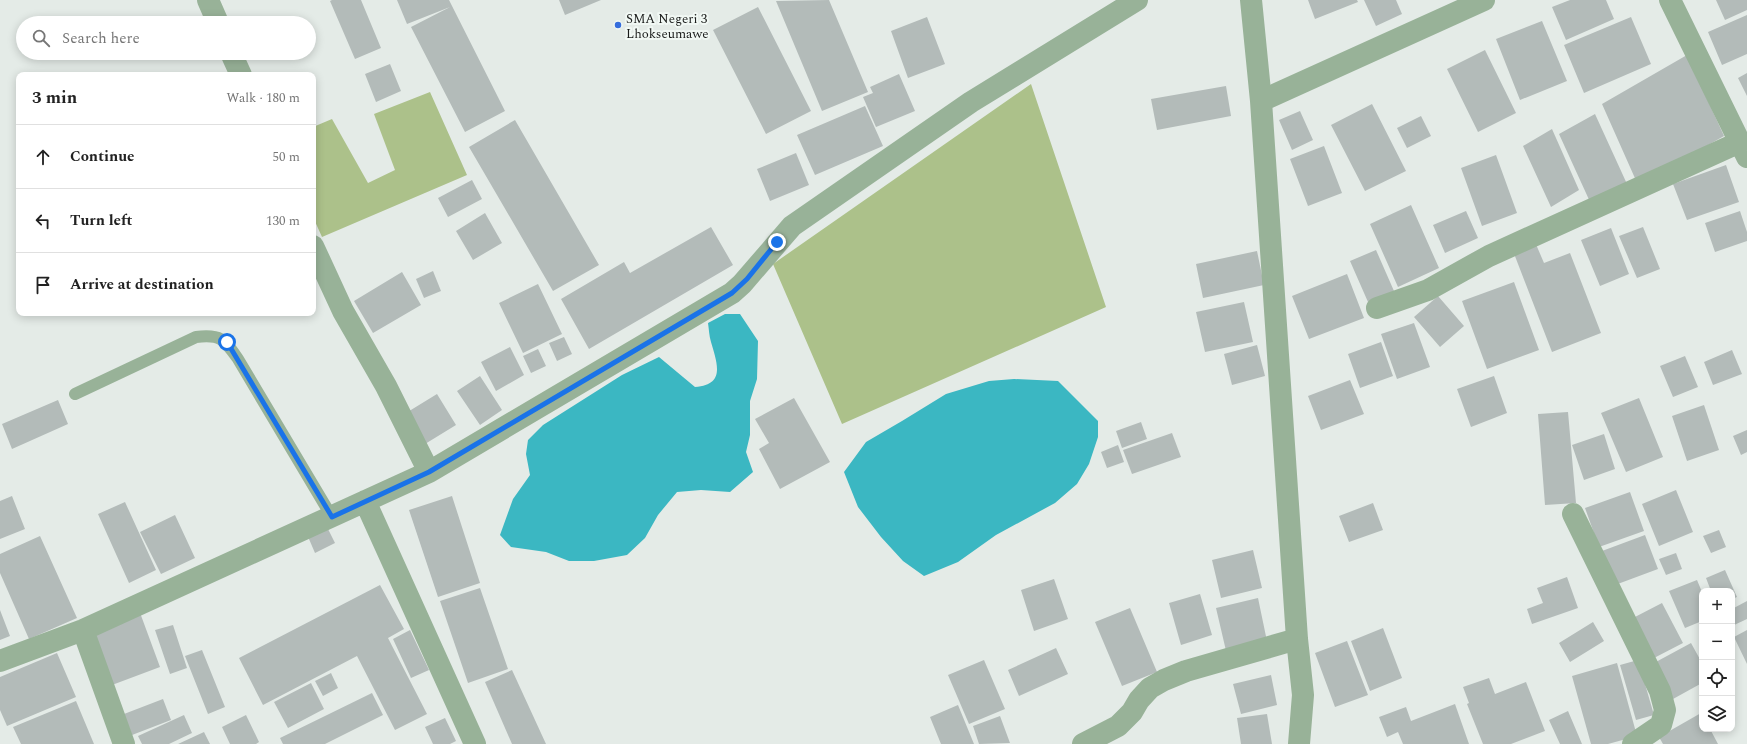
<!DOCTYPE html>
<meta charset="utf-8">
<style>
:root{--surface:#fff;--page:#f2f2f2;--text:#222;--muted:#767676;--line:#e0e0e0}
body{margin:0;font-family:Spectral,serif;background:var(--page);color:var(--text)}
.controls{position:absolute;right:12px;bottom:12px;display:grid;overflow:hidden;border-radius:8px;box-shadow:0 2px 10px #0003}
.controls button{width:36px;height:36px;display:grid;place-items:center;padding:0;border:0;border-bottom:1px solid var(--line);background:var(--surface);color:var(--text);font:20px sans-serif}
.stop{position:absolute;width:12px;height:12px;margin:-9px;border:3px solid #1a73e8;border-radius:50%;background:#fff}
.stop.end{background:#1a73e8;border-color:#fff;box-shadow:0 1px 4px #0008}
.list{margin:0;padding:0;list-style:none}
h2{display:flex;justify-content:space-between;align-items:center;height:52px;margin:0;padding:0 16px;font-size:17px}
h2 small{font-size:13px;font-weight:400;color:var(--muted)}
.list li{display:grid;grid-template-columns:26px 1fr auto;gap:12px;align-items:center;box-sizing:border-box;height:64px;padding:0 16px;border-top:1px solid var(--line)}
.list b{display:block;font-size:15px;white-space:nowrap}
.list em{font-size:13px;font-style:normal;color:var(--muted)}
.icon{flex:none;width:22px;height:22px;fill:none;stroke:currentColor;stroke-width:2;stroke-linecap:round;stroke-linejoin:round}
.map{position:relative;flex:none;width:1747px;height:744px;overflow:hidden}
.search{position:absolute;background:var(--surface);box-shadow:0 2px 10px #0003;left:16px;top:16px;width:300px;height:44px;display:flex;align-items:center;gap:10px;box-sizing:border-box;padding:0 14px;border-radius:22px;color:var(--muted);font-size:15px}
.panel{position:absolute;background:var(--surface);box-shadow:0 2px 10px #0003;left:16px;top:72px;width:300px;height:244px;border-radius:8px}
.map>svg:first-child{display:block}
.green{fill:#acc18a}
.water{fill:#3bb7c2}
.building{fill:#b3bbb9}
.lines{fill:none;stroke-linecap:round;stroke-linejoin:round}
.lane{stroke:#98b298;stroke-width:12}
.street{stroke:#98b298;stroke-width:22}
.route{stroke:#1a73e8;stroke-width:5}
.poi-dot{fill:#356ddc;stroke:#f1f8f4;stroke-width:1.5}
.labels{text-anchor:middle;stroke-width:4;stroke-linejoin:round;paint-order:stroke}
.poi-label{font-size:13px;fill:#181a19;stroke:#f1f8f4;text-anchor:start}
</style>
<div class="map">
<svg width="1747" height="744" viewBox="0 0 1747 744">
<rect width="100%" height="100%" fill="#e4ebe7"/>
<!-- green -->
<path class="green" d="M 1031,84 L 1106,307 L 842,424 L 773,264 Z
M 430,92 L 467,175 L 322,237 L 313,217 L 313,127 L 332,119 L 368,183 L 395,170 L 374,114 Z"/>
<!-- water -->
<path class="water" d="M 725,314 L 740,314 L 758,341 L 757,379 L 750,401 L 750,435 L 746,452 L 753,472 L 730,492 L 701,490 L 677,492 L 658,515 L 645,538 L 627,555 L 594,561 L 569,561 L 546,552 L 511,547 L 500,535 L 513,499 L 530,475 L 526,454 L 528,440 L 543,425 L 622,375 L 659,357 L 695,387 C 726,385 717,363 711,342 C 709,336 709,329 708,323 Z
M 1014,379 L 1058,381 L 1098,421 L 1098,437 L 1089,464 L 1077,484 L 1055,503 L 996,535 L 958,562 L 924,576 L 903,561 L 881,537 L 858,507 L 844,472 L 866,442 L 902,421 L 946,394 L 989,381 Z"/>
<!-- building -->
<path class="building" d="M 332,0 L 361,0 L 381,48 L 355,59 L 330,1 Z
M 397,0 L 449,0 L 505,111 L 465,132 L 411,27 L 450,7 L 407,24 Z
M 559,0 L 601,0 L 565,15 Z
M 829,0 L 868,92 L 822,111 L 776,1 Z
M 1308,0 L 1357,0 L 1358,2 L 1315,19 Z
M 1364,0 L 1396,0 L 1402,14 L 1376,26 Z
M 1570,0 L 1606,0 L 1614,19 L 1566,40 L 1552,7 Z
M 1716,0 L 1747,0 L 1747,10 L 1725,20 Z
M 758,7 L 811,111 L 766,134 L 713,30 Z
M 1747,15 L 1747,54 L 1722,65 L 1708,32 Z
M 927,17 L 945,64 L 908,78 L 891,31 Z
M 1631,17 L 1651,64 L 1584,93 L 1564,45 Z
M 1542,21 L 1567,81 L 1520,100 L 1496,39 Z
M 1485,50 L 1516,113 L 1478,132 L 1447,69 Z
M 1687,55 L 1724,136 L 1638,185 L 1602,104 Z
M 390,64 L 401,91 L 376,102 L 365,74 Z
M 1747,73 L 1747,96 L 1738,78 Z
M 899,74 L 915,111 L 876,127 L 863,97 L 873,93 L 870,87 Z
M 1226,86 L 1231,116 L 1157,130 L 1151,99 Z
M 1372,104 L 1406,171 L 1365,191 L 1331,125 Z
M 865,106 L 883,146 L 815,175 L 797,135 Z
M 1300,111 L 1313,140 L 1292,150 L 1279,120 Z
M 1595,114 L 1627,184 L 1591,204 L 1559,134 Z
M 1421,116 L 1431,136 L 1407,148 L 1397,128 Z
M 515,120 L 599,265 L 553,291 L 469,147 Z
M 1552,129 L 1579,190 L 1551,207 L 1523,146 Z
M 1324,146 L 1342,193 L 1308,206 L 1290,159 Z
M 796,153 L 809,185 L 770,201 L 757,169 Z
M 1496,155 L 1517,213 L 1482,226 L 1461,168 Z
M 1726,165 L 1739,202 L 1687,220 L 1673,184 Z
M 472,180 L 482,199 L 448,217 L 438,198 Z
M 1411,205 L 1439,268 L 1398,287 L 1370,224 Z
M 1466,211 L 1478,238 L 1445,253 L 1433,225 Z
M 1740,211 L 1747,232 L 1747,241 L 1715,252 L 1705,223 Z
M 485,213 L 502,243 L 473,260 L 456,231 Z
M 711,227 L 733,265 L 589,349 L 561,299 L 624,262 L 630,273 Z
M 1643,227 L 1660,269 L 1637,278 L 1619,236 Z
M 1611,228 L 1629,274 L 1600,286 L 1581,240 Z
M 1535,242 L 1544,263 L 1570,253 L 1601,333 L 1552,352 L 1513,251 Z
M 1376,250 L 1394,291 L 1368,302 L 1350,261 Z
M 1257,251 L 1264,285 L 1203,298 L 1196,264 Z
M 433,271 L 441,291 L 424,298 L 416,279 Z
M 402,272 L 421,305 L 373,333 L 354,301 Z
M 1347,274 L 1364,318 L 1309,339 L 1292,296 Z
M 1514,282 L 1539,350 L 1487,369 L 1462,301 Z
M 538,284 L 562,334 L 523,353 L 499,303 Z
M 1438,296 L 1464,326 L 1440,347 L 1414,317 Z
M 1244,302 L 1253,342 L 1205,352 L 1196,312 Z
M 1414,323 L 1430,367 L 1397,379 L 1381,334 Z
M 564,337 L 572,354 L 557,361 L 549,343 Z
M 1381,342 L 1393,376 L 1360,388 L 1348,354 Z
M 1257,345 L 1265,376 L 1232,385 L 1224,354 Z
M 510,347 L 524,375 L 496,391 L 481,362 Z
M 538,349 L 546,366 L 531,373 L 523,356 Z
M 1732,350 L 1742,374 L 1713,385 L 1704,362 Z
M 1685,356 L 1698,387 L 1673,397 L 1660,366 Z
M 480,376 L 502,410 L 480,425 L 457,391 Z
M 1494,376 L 1507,413 L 1471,427 L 1457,389 Z
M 1350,380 L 1364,414 L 1321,430 L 1308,396 Z
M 437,394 L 456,425 L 425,444 L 406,413 Z
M 794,398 L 830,462 L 780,489 L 759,449 L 769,443 L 755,419 Z
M 1639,398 L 1663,457 L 1626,472 L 1601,413 Z
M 58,400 L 68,424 L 12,449 L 2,424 Z
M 1704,405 L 1719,450 L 1687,461 L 1672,416 Z
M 1568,412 L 1576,503 L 1545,505 L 1538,414 Z
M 1141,422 L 1147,439 L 1122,448 L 1116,431 Z
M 1747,430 L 1747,452 L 1741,455 L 1733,436 Z
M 1172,433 L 1181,457 L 1132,474 L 1123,450 Z
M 1604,434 L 1615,469 L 1584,480 L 1572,445 Z
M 1118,445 L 1124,462 L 1107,468 L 1101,452 Z
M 1676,490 L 1693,532 L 1659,546 L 1642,504 Z
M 1630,492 L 1644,531 L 1599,547 L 1585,508 Z
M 12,496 L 25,529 L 0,539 L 0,501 Z
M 452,496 L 480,583 L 438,597 L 409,510 Z
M 125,502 L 156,570 L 129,583 L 98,514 Z
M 1373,503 L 1383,530 L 1349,542 L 1339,516 Z
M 175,515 L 195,558 L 161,574 L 140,532 Z
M 325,523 L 335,543 L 315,553 L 306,532 Z
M 1719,530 L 1726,547 L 1711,553 L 1703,536 Z
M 1645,535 L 1658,569 L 1615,585 L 1602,551 Z
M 40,536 L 77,618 L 29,639 L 0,573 L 0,554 Z
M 1253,550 L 1262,588 L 1221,598 L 1212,560 Z
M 1676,553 L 1682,569 L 1666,575 L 1659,559 Z
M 1725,570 L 1737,597 L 1732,599 L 1732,591 L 1711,591 L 1706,578 Z
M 1567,577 L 1578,608 L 1532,624 L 1527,609 L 1543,603 L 1537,588 Z
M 1054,579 L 1068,619 L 1034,631 L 1021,590 Z
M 1697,580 L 1702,592 L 1702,621 L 1685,628 L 1669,591 Z
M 380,585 L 404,629 L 388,638 L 427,714 L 395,730 L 357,656 L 263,705 L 239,658 Z
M 480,588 L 508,669 L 468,683 L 440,601 Z
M 1200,594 L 1212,635 L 1181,645 L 1169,603 Z
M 1258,598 L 1268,646 L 1227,655 L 1216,608 Z
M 1747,601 L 1747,619 L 1732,626 L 1732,609 Z
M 1662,603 L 1683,643 L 1654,658 L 1633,618 Z
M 1130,608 L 1157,672 L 1122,686 L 1095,622 Z
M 0,610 L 10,636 L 0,640 Z
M 139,610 L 160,667 L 112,685 L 90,629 Z
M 1593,622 L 1604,641 L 1570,662 L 1559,643 Z
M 173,625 L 187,668 L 170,674 L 155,630 Z
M 1383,628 L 1402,678 L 1370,691 L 1351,641 Z
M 410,630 L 429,670 L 411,678 L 393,639 Z
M 1747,630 L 1747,664 L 1734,637 Z
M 1347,641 L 1368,695 L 1335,707 L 1315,653 Z
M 1691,643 L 1702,663 L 1702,683 L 1673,699 L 1654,663 Z
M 1056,648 L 1068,674 L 1019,696 L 1008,670 Z
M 202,650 L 225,707 L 208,714 L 185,656 Z
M 57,653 L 76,697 L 7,726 L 0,710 L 0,677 Z
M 984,660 L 1005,709 L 969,724 L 948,675 Z
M 1638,660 L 1654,715 L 1636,720 L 1620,665 Z
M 1617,663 L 1637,736 L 1608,744 L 1591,744 L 1572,676 Z
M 512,670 L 546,744 L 512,744 L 485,682 Z
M 331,673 L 338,688 L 323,696 L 315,681 Z
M 1271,675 L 1277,705 L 1241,714 L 1233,684 Z
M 1489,678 L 1495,694 L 1526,682 L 1545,731 L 1511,744 L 1483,744 L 1467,704 L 1469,703 L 1463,687 Z
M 311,683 L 324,709 L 288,728 L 274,702 Z
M 372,693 L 383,715 L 325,744 L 283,744 L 280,738 Z
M 163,699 L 171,720 L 132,735 L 124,714 Z
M 76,701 L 94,744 L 21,744 L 13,727 Z
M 1455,704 L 1469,744 L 1403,744 L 1398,732 L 1387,737 L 1379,717 L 1406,707 L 1411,721 Z
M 958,705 L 974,744 L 941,744 L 930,717 Z
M 1568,711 L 1582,744 L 1560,744 L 1549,720 Z
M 1701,713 L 1702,729 L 1710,729 L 1718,744 L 1663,744 L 1659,737 Z
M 1267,714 L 1272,744 L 1241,744 L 1237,718 Z
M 184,715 L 192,733 L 169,744 L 142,744 L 138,736 Z
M 246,715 L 259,742 L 256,744 L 230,744 L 222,727 Z
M 1000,716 L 1010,743 L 979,744 L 973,726 Z
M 445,718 L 456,741 L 450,744 L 433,744 L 425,727 Z
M 204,732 L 210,744 L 178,744 Z"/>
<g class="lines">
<!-- lane -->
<path class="lane" d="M 75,394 L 196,337 C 221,334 224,339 238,359 L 332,517"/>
<!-- street -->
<path class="street" d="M 208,0 L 218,23
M 1251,0 L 1261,101 L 1297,639 L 1303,695 L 1299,744
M 1670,0 L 1747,157
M 231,53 L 241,75
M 1261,101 L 1484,0
M 313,246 L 343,311 L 386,386 L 429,472
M 1377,308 L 1428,290 L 1489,256 L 1740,142
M 365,501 L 475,744
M 1573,514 L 1660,691 L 1665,710 L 1661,725 L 1633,744
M 83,630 L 124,744
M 0,661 L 83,630 L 429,472 L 732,293 L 742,284 L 792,226 L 971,102 L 1137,0
M 1083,744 L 1118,726 L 1132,712 L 1139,700 L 1150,688 L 1164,680 L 1186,671 L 1297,639"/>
</g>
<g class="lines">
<!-- route -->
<path class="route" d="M 227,342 L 332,517 L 429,472 L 732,293 L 747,279 L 777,242"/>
</g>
<!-- markers -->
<circle class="poi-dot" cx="618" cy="25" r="4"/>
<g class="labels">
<!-- poi labels -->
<g class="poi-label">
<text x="626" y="23">SMA Negeri 3<tspan x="626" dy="15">Lhokseumawe</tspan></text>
</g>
</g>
</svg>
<div class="controls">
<button>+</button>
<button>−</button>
<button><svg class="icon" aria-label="locate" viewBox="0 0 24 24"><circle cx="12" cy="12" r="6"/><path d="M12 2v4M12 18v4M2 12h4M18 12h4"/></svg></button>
<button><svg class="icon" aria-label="layers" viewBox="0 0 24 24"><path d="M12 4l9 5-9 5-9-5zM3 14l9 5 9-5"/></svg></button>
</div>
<div class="stop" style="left:227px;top:342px"></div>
<div class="stop end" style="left:777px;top:242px"></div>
<div class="search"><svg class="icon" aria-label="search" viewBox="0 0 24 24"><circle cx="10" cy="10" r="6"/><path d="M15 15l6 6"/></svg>Search here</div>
<section class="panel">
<h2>3 min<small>Walk · 180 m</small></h2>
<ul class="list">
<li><svg class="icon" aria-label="ahead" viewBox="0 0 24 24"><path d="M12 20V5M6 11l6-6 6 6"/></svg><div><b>Continue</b></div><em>50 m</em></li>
<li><svg class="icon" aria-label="left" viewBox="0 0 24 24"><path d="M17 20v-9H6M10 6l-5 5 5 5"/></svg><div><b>Turn left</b></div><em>130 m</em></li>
<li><svg class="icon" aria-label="arrive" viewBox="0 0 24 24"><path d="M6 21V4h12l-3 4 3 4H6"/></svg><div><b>Arrive at destination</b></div></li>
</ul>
</section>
</div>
